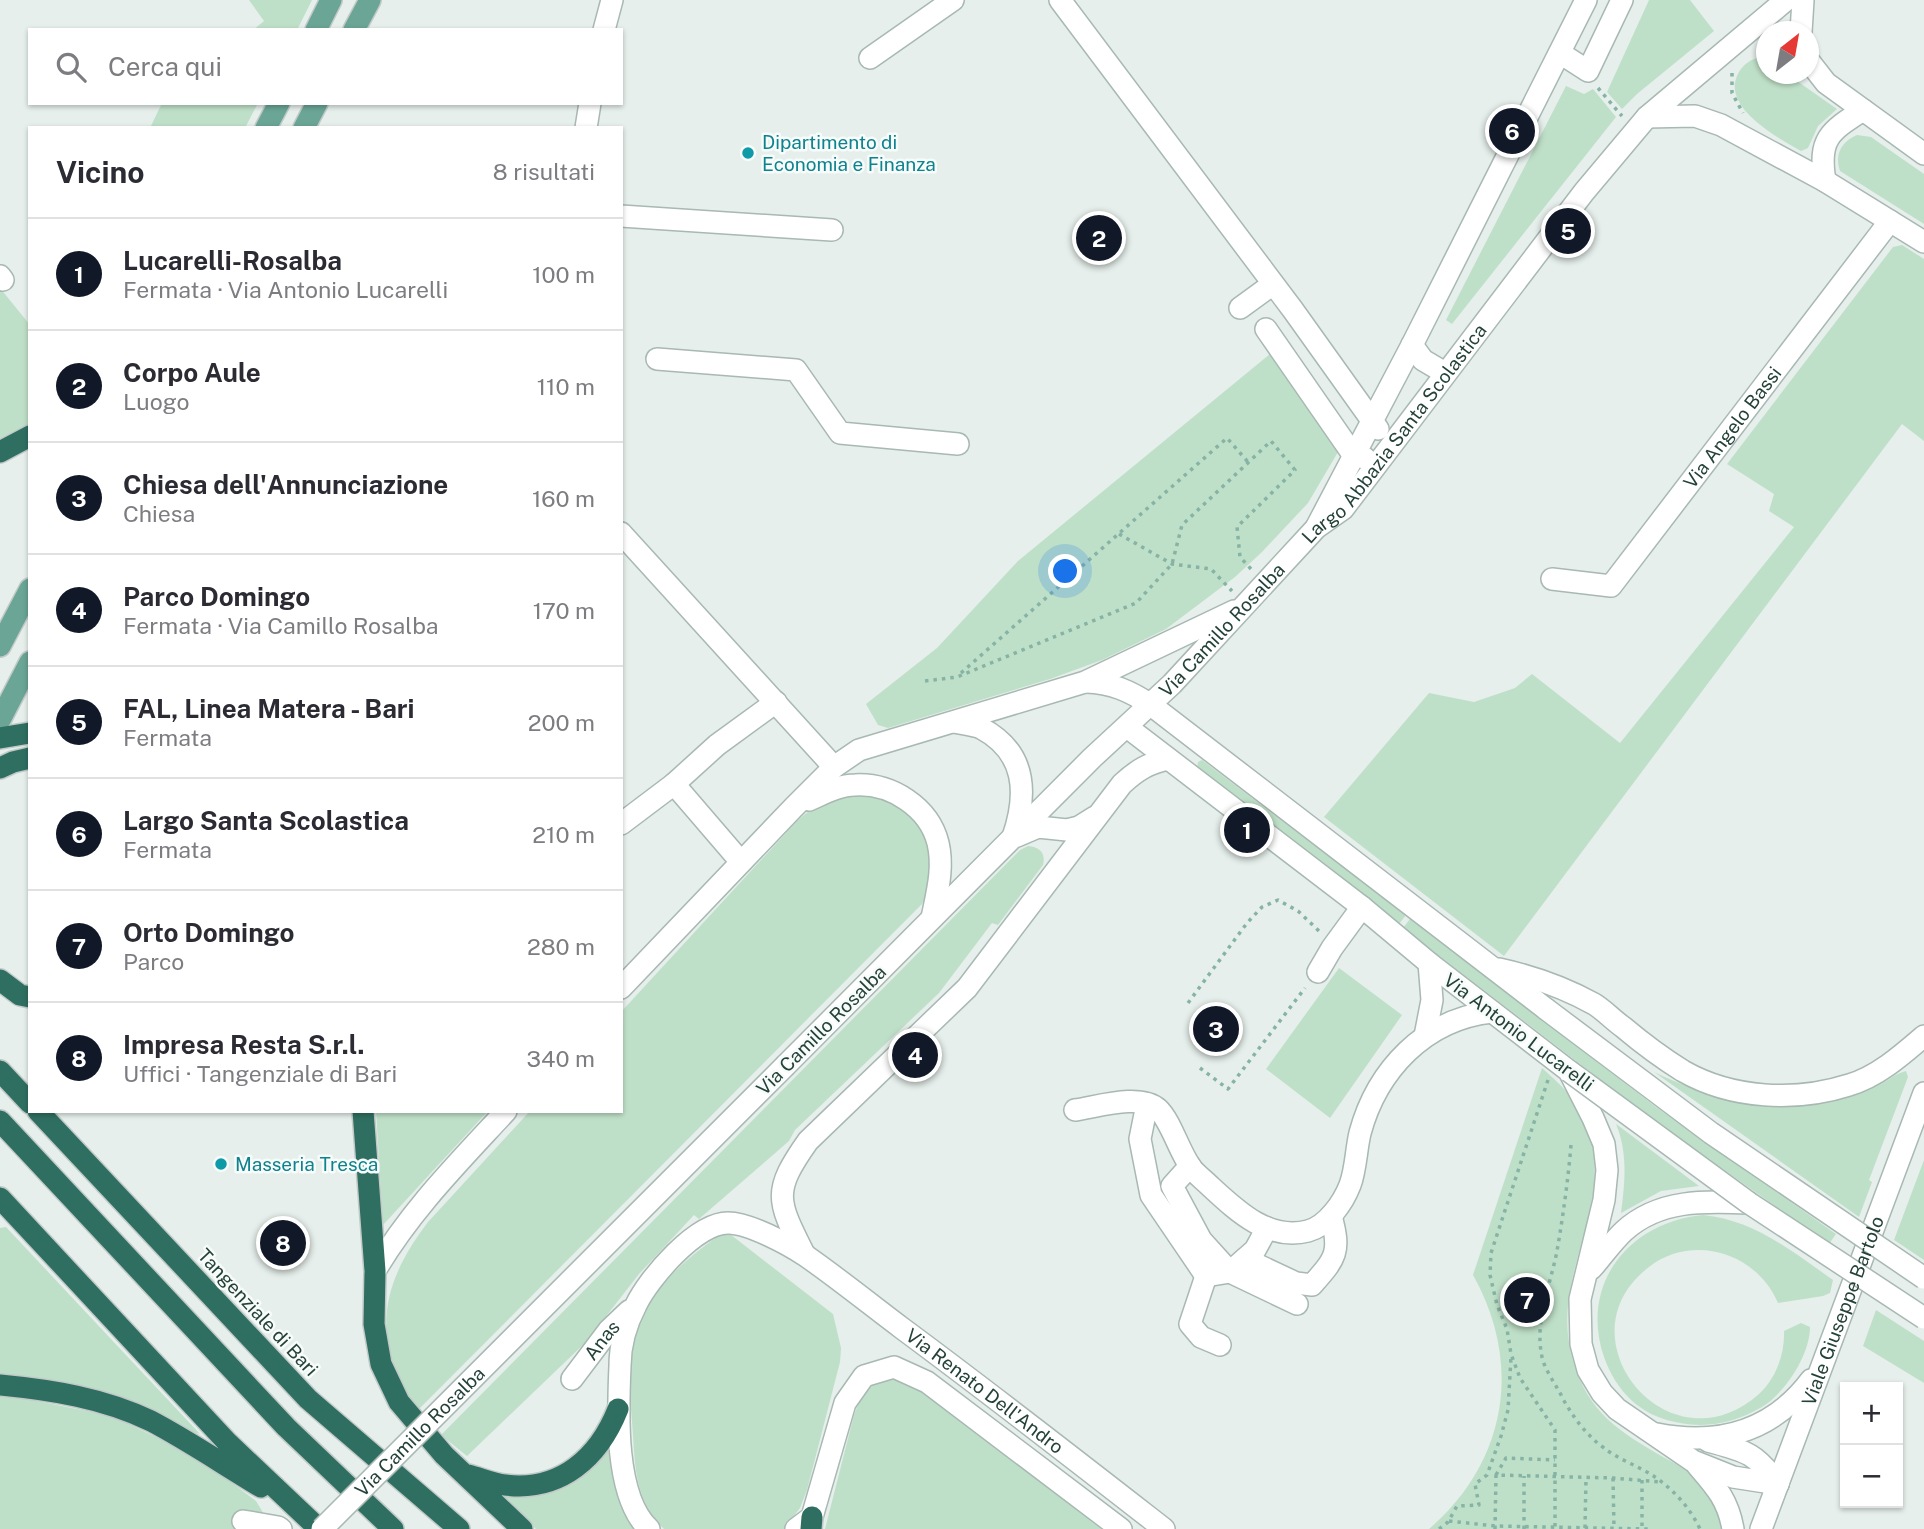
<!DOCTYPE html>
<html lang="it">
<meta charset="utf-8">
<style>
:root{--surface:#fff;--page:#f2f2f3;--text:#2b2b33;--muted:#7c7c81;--line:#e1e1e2;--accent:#111827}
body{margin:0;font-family:"Public Sans",sans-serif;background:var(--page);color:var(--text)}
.controls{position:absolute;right:21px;bottom:21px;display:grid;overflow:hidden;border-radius:0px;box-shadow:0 2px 5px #0004}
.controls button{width:63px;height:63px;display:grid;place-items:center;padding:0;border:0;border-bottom:2px solid var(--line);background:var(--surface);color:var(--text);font:35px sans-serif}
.compass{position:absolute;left:1756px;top:21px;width:63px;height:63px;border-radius:50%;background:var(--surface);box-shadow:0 2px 5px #0004;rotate:31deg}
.you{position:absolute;left:1066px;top:572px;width:24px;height:24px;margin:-18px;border:5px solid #fff;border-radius:50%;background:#1a73e8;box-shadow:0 0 0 10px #1a73e833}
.badge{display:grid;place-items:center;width:46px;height:46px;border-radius:50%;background:var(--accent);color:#fff;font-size:23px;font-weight:700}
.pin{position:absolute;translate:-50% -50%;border:4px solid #fff;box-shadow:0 2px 7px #0006}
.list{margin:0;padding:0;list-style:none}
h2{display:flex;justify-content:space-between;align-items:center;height:91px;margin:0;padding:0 28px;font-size:30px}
h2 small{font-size:23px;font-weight:400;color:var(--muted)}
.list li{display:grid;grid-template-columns:46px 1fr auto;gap:21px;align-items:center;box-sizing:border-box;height:112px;padding:0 28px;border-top:2px solid var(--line)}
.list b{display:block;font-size:26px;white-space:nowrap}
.list p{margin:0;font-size:23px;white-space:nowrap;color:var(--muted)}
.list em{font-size:23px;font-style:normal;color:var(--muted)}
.icon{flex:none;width:38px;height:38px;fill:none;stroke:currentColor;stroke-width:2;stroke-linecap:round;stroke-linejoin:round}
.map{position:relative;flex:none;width:1924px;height:1529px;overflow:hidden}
.search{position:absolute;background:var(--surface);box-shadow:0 2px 5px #0004;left:28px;top:28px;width:595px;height:77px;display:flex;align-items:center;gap:18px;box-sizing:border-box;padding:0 24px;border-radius:0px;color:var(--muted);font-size:26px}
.panel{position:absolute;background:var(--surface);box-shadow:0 2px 5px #0004;left:28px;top:126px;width:595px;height:987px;border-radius:0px}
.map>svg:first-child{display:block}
.green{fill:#bfe0c8}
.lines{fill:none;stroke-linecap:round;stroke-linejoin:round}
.minor-casing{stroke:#a8b8b2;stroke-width:24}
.major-casing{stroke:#c2cac8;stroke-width:24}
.highway-casing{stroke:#c2cac8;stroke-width:24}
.path{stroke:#86b3a5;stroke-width:3.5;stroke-dasharray:3.5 5;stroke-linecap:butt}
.minor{stroke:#fff;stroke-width:21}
.major{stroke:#6aa596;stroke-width:21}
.highway{stroke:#2f6f62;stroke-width:21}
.minor-bridge-casing{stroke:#a8b8b2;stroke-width:24;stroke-linecap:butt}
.minor-bridge{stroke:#fff;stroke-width:21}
.culture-dot{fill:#0f9aa8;stroke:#f7fbf9;stroke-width:2.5}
.labels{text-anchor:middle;stroke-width:5;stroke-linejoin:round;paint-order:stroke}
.culture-label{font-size:19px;fill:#0d838f;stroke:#f7fbf9;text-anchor:start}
.street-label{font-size:19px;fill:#24423a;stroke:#f7fbf9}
</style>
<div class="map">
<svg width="1924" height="1529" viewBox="0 0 1924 1529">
<rect width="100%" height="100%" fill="#e6efeb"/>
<!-- green -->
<path class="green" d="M 249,0 L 312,0 L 297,30 L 253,30 L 264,21 Z
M 1649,0 L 1690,0 L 1714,31 L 1637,94 L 1622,109 L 1607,92 Z
M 1757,58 L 1766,60 L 1766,74 L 1787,74 L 1837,109 L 1818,126 L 1808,148 L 1801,151 C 1778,138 1723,108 1737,76 C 1741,67 1747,61 1757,58 Z
M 1566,86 L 1584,94 L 1593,89 L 1616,117 L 1452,324 L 1446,320 Z
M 162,103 L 258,103 L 245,128 L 150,128 Z
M 1857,135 L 1871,137 L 1924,174 L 1924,224 L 1840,171 C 1834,154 1842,141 1857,135 Z
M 1902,245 L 1924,259 L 1924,441 L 1902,424 L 1504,956 L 1324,817 L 1429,693 L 1474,702 L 1515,688 L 1532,674 L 1620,743 L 1794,527 L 1769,511 L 1774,494 L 1727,464 L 1893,247 Z
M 0,288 L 30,325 L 30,425 L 0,442 Z
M 1270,354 L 1338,452 L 1308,503 L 1262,552 L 1235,577 L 1166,629 L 1102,660 L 1050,679 L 888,728 L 878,725 L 866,704 L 937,648 L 1018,561 Z
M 1202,760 L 1406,915 L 1399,924 L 1197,768 L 1198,762 Z
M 863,791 C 873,795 885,796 895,801 C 930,818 941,872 922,904 L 418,1410 C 370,1342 379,1286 428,1222 L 530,1111 L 621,1111 L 621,1012 L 796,822 C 821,800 830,797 863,791 Z
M 1028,846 C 1040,847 1046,853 1043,865 L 998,925 L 992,923 L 939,993 L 795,1130 L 789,1141 L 699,1219 L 694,1215 L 639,1274 L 586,1342 L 467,1456 L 441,1435 L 1020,850 Z
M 1410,919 L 1656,1107 L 1836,1234 L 1829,1244 L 1649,1117 L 1403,928 Z
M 1339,968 L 1402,1015 L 1330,1118 L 1266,1069 Z
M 1542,1068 C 1553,1078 1566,1089 1575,1102 C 1632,1195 1545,1268 1573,1360 C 1588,1413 1620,1432 1665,1458 C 1680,1466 1696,1475 1707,1490 C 1716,1501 1719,1516 1723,1529 L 1429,1529 C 1507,1462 1523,1364 1473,1275 Z
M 1906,1071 L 1908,1077 L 1869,1180 L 1872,1182 L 1859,1217 L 1654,1072 C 1718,1102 1777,1118 1847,1097 C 1859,1094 1871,1089 1882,1083 C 1890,1079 1897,1073 1906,1071 Z
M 376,1111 L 488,1111 L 383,1225 Z
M 1616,1124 L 1699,1186 L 1661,1191 L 1621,1213 C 1625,1182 1628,1153 1616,1124 Z
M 1924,1160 L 1924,1260 L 1894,1240 Z
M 1703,1215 C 1754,1220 1792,1251 1833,1280 L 1830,1293 L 1823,1296 L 1778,1303 C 1757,1253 1693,1233 1649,1267 C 1557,1337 1669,1474 1759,1394 C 1776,1379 1785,1353 1784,1331 L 1801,1323 L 1810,1327 C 1810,1355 1785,1393 1762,1407 C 1734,1423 1707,1429 1675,1422 C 1640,1415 1616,1391 1604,1357 C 1579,1284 1629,1222 1703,1215 Z
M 6,1227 L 200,1434 L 0,1376 L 0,1228 Z
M 726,1231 L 833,1314 L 841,1348 L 840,1362 L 807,1490 L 800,1508 L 784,1529 L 664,1529 C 637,1503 635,1471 633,1435 C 631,1404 626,1370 633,1339 C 644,1293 689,1255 726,1231 Z
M 1876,1310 L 1924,1341 L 1924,1383 L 1863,1346 Z
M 898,1378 L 910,1382 L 1101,1529 L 825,1529 L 854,1415 C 863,1392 871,1379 898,1378 Z
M 0,1397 L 22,1398 L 112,1416 L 199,1458 L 256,1501 L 273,1529 L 0,1529 Z
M 609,1450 L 613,1450 L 638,1529 L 536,1529 L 497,1493 C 547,1501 575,1485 609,1450 Z"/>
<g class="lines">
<!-- minor casing -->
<g class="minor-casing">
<g id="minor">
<path d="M 1060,0 L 1293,310 L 1378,429"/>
<path d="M 604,30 L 612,0"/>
<path d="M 1801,32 L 1803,0"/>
<path d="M 1560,53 L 1588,71 L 1622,0"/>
<path d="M 870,58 L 953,0"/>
<path d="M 1808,60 L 1826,83 L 1924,154"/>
<path d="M 1647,117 L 1695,116 L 1721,125 L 1825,181 L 1924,242"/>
<path d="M 586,128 L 590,103"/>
<path d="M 1825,181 C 1818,139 1829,132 1863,110"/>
<path d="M 621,216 L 832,230"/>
<path d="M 0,276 L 3,280"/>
<path d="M 1240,308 L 1273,284"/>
<path d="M 1266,329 L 1354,456 L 1365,458"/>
<path d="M 1412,345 L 1423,360 L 1445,373"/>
<path d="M 657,359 L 796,370 L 840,433 L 958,444"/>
<path d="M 1317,526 L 1412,345 L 1586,0"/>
<path d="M 621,533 L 834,767"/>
<path id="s1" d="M 1552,579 L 1611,586 L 1890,221"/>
<path d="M 1086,682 C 1112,683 1130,691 1151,705 L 1546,1009"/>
<path d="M 954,722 C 963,724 973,725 981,728 C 1026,752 1028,793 1013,837"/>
<path d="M 1127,727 L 1362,907 L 1429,963 L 1569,1071 L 1593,1118 L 1604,1144 L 1607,1170 L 1604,1200 L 1580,1299 L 1581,1344 L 1588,1370 L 1602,1393 L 1617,1409 L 1693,1461 L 1733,1477 L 1778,1484"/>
<path d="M 674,784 L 717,745 L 776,702"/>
<path d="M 809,800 C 823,794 839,785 855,785 C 891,783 929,807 938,843 C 944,868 937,893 932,918"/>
<path d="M 621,824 L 674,784 L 741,862"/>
<path d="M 1017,836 L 1038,827 L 1067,830 L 1079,827 L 1095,817"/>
<path d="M 1499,969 C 1531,976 1565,988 1594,1004 C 1604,1010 1613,1020 1623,1027 C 1642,1043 1662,1058 1683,1071 C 1732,1099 1796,1102 1849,1085 C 1877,1077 1902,1055 1924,1036"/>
<path d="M 1318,972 L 1332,948 L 1362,907"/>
<path d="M 621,988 L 794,807 L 834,767 L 859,750 L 1085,682 L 1234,611"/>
<path d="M 1425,1036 L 1432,1000 L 1429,963"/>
<path id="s2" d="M 786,1065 L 1092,758 L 1172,684 L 1316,528 L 1343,509 L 1584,192 L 1647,117 L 1786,0"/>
<path d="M 1147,1104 L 1140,1139 L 1151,1195 L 1206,1276 L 1230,1272 L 1255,1250 L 1267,1228"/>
<path d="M 1075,1110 C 1097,1107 1140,1093 1158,1109 C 1171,1121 1180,1154 1192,1169 C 1197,1175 1205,1181 1211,1187 C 1238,1212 1269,1241 1308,1231 C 1327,1226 1343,1203 1350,1185 C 1356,1169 1356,1150 1360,1133 C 1377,1070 1425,1019 1492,1012"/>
<path d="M 1190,1166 L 1172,1186 L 1201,1240 L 1230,1272 L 1297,1304"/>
<path d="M 804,1254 C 777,1200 772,1192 808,1141 L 967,988 L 1122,784 C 1137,770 1149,763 1168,759"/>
<path d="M 1245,1259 L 1296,1283 L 1312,1285 C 1336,1258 1341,1252 1331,1216"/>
<path d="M 1591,1269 C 1602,1257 1612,1242 1624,1231 C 1659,1199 1705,1201 1749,1203"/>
<path d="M 375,1271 C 410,1211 459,1162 506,1111"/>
<path d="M 1206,1276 L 1190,1324 L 1201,1337 L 1220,1345"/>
<path id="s3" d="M 572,1379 L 609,1330 L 629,1311"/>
<path d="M 1657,1434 C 1719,1446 1772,1432 1811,1380"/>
<path d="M 1708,1441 C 1745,1451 1755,1452 1778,1484"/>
<path d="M 1697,1465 C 1716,1487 1728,1500 1733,1529"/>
<path d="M 243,1521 L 278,1527 L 281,1529"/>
<path id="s4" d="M 649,1529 C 614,1496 618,1411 620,1366 C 620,1345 626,1324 636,1305 C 649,1278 696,1223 728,1223 C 749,1223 788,1244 806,1256 C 839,1279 871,1305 903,1329 C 991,1394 1078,1462 1164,1529"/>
<path d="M 796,1529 L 812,1517 L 845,1403 L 864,1376 L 894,1367 L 927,1382 L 1121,1529"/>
<path id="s5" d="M 1761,1529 L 1924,1093"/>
</g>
</g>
<!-- major casing -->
<g class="major-casing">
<path id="major" d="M 316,30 L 331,0
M 354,30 L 370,0
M 266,128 L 279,103
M 304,128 L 317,103
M 0,646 L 30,589
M 0,720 L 30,662"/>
</g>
<!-- highway casing -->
<g class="highway-casing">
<path id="highway" d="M 0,452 L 30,436
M 0,738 L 30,733
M 0,768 L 13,762 L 30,758
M 0,980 L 20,995 L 30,997
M 0,1071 L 30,1103
M 38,1111 L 308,1399 L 459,1529
M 363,1111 L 375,1271 L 374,1324 L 381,1364 L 399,1402 L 444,1455 L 522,1529
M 0,1121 L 286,1427 L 393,1529
M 0,1198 L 227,1442 L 319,1529
M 0,1385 C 52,1390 103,1398 151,1421 C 189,1441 224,1465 261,1487
M 468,1475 C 480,1478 493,1484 505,1485 C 561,1492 599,1457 618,1409
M 811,1529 L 812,1517"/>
</g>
<!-- path -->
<path class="path" d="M 1758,50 L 1766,57
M 1732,73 L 1732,93 L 1743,113
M 1598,88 L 1622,116
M 1119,534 L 1172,564 L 1211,569 L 1232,591
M 961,673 L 1227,438 L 1248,462
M 925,681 L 957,677 L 1136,603 L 1172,564 L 1182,525 L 1271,441 L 1295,470 L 1237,527 L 1240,557 L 1251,569
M 1188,1003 L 1247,923 L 1262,907 L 1278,900 L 1298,911 L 1319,931
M 1200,1068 L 1228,1089 L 1305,988
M 1548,1080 L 1491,1253 L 1490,1275 L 1497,1305 L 1507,1329 L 1511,1354 L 1520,1378 L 1555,1430 L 1555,1529
M 1571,1145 C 1568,1181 1563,1216 1557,1251 C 1550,1287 1533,1324 1543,1361 C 1548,1375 1557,1386 1563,1399 C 1574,1418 1586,1435 1604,1448 C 1619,1460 1639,1466 1655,1477 C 1674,1490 1690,1508 1700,1529
M 1496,1475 L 1506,1458 L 1555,1460
M 1613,1478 L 1614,1528
M 1642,1480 L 1642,1529
M 1449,1521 L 1495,1526 L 1649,1529
M 1585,1528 L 1586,1478
M 1439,1529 L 1448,1522 L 1457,1506 L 1479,1505 L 1475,1484 L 1487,1475 L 1501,1436 L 1508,1410 L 1511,1357
M 1495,1529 L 1496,1475 L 1613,1478 L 1660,1482
M 1524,1529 L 1524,1476"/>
<!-- minor -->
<use href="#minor" class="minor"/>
<!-- major -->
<use href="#major" class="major"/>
<!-- highway -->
<use href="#highway" class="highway"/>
<!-- minor-bridge casing -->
<g class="minor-bridge-casing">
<g id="minor-bridge">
<path d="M 1546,1009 L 1711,1133 L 1924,1278"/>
<path d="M 1569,1071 L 1749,1203 L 1924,1318"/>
<path id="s6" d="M 322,1529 L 786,1065"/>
</g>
</g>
<!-- minor-bridge -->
<use href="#minor-bridge" class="minor-bridge"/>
</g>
<!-- markers -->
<g class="culture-dot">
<circle cx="748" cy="153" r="7"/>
<circle cx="221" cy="1164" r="7"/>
</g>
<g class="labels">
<!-- culture labels -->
<g class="culture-label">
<text x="762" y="149">Dipartimento di<tspan x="762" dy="22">Economia e Finanza</tspan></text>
<text x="235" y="1171">Masseria Tresca</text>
</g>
<!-- street labels -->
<g class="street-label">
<text dy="7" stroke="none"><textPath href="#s2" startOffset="878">Largo Abbazia Santa Scolastica</textPath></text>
<text dy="7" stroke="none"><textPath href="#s1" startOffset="259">Via Angelo Bassi</textPath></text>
<text dy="7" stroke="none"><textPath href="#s2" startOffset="616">Via Camillo Rosalba</textPath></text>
<text transform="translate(821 1030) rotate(-45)" y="7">Via Camillo Rosalba</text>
<text transform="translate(1519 1032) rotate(37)" y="7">Via Antonio Lucarelli</text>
<text dy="7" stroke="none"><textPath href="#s5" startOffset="233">Viale Giuseppe Bartolo</textPath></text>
<text transform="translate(258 1312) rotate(47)" y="7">Tangenziale di Bari</text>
<text dy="7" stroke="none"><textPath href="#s3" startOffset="49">Anas</textPath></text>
<text dy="7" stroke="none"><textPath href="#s4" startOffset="670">Via Renato Dell'Andro</textPath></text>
<text dy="7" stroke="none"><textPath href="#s6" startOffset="138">Via Camillo Rosalba</textPath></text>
</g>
</g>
</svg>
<div class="controls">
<button>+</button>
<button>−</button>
</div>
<svg class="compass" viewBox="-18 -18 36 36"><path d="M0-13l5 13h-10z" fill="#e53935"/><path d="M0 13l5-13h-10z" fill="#7c7c81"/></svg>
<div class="you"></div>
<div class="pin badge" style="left:1247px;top:830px">1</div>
<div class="pin badge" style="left:1099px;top:238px">2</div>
<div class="pin badge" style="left:1216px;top:1029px">3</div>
<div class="pin badge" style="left:915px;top:1055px">4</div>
<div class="pin badge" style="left:1568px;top:231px">5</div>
<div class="pin badge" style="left:1512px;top:131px">6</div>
<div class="pin badge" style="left:1527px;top:1300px">7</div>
<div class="pin badge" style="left:283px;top:1243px">8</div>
<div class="search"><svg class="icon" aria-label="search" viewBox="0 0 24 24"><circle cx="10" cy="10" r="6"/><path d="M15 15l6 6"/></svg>Cerca qui</div>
<section class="panel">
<h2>Vicino<small>8 risultati</small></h2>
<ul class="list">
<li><span class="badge">1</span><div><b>Lucarelli-Rosalba</b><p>Fermata · Via Antonio Lucarelli</p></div><em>100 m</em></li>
<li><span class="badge">2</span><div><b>Corpo Aule</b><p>Luogo</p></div><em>110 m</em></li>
<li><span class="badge">3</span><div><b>Chiesa dell'Annunciazione</b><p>Chiesa</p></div><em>160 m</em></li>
<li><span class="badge">4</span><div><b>Parco Domingo</b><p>Fermata · Via Camillo Rosalba</p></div><em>170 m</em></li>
<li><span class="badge">5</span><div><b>FAL, Linea Matera - Bari</b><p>Fermata</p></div><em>200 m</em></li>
<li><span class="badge">6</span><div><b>Largo Santa Scolastica</b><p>Fermata</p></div><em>210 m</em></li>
<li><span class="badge">7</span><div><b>Orto Domingo</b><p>Parco</p></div><em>280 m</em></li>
<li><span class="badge">8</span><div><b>Impresa Resta S.r.l.</b><p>Uffici · Tangenziale di Bari</p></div><em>340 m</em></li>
</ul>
</section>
</div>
